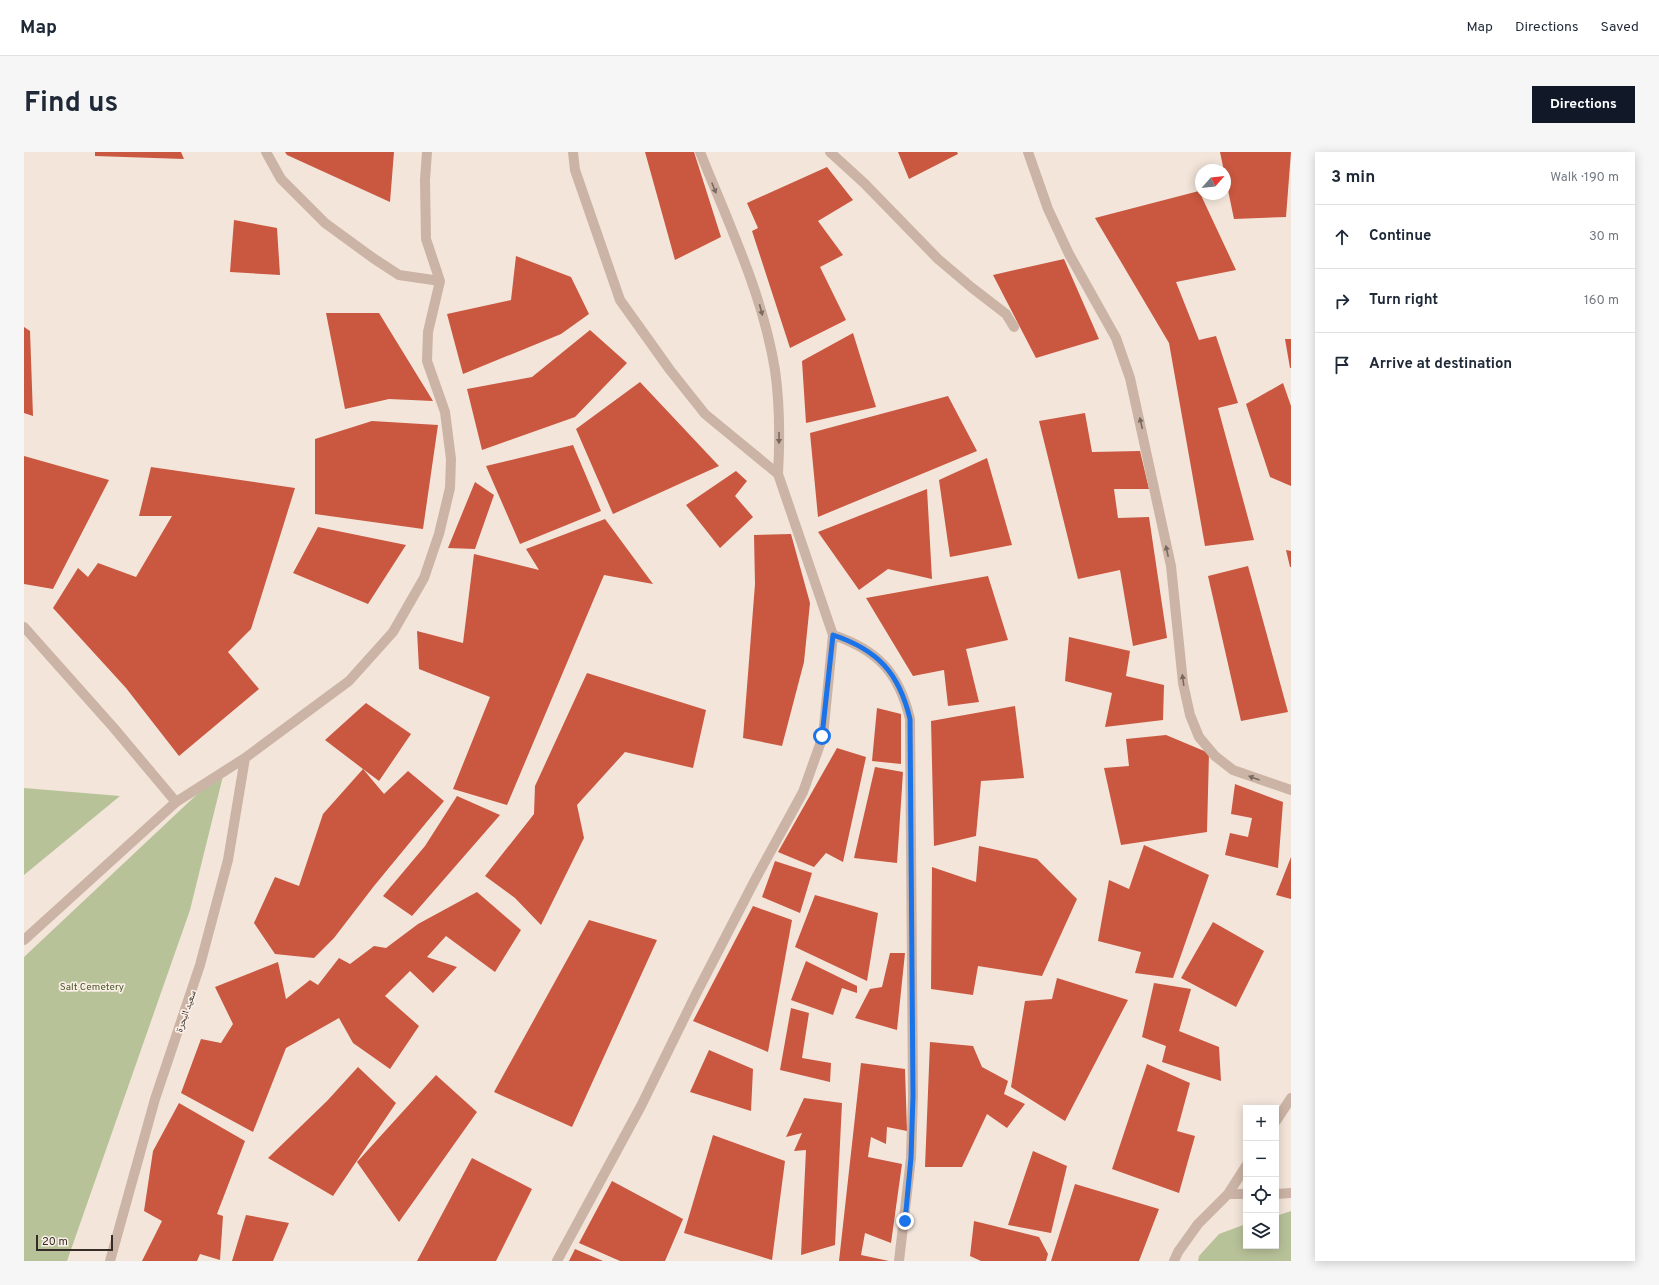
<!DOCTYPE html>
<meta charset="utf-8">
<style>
:root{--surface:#fff;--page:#f6f6f7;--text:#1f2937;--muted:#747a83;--line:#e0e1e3;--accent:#111827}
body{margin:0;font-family:Overpass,"Noto Naskh Arabic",sans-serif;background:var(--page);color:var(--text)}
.controls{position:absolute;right:12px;bottom:12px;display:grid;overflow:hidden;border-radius:0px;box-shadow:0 2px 10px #0003}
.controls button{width:36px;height:36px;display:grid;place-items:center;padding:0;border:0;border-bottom:1px solid var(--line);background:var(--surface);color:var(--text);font:20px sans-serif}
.compass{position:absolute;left:1171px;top:12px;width:36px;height:36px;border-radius:50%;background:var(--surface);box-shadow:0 2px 10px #0003;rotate:63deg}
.scale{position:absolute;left:12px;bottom:10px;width:77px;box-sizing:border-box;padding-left:4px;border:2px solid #372b27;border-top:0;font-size:11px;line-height:14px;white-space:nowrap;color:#372b27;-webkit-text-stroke:3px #faefe6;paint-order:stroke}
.stop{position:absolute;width:12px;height:12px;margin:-9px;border:3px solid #1a73e8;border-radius:50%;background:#fff}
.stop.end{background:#1a73e8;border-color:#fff;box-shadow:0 1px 4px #0008}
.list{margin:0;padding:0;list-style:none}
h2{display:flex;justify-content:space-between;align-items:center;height:52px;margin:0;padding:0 16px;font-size:17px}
h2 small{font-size:13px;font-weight:400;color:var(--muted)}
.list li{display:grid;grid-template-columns:26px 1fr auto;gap:12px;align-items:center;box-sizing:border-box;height:64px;padding:0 16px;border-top:1px solid var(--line)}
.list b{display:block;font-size:15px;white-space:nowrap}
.list em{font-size:13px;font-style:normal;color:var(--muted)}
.icon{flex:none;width:22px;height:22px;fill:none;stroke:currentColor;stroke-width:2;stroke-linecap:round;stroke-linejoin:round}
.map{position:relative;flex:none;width:1267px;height:1109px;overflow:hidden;border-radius:0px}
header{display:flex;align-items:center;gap:24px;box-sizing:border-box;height:56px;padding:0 20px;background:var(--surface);border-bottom:1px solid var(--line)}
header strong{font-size:19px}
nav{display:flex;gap:22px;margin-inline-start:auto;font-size:14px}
.intro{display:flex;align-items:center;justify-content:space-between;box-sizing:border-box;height:96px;padding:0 24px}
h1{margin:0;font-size:28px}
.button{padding:10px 18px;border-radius:0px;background:var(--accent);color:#fff;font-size:14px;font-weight:700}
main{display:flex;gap:24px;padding:0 24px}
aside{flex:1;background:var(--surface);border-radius:0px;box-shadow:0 2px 10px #0003}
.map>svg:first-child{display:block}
.green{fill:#b8c299}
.building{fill:#ca5740}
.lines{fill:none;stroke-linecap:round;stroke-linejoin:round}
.lane{stroke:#cbb4a5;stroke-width:10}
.street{stroke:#cbb4a5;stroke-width:10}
.oneway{fill:#7a6960}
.route{stroke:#1a73e8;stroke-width:5}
.labels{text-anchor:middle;stroke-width:3.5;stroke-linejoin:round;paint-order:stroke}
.park-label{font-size:10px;fill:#49562a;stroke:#faefe6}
.street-label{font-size:10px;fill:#372b27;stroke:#faefe6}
</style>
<header>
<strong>Map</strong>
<nav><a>Map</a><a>Directions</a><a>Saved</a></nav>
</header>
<div class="intro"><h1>Find us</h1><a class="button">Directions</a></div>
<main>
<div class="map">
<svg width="1267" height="1109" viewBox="0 0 1267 1109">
<rect width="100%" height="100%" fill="#f3e5da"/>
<!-- green -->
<path class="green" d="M 201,616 L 166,758 L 43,1109 L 0,1109 L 0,805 Z
M 0,636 L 96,644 L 0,723 Z
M 1267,1059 L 1267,1109 L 1174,1109 L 1175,1104 L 1195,1082 L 1222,1072 L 1222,1094 L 1252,1094 L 1252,1064 Z"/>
<!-- building -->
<path class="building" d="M 71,0 L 157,0 L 160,7 L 71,4 Z
M 261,0 L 370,0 L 366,50 L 263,3 Z
M 621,0 L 670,0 L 697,85 L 651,108 Z
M 874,0 L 933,0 L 934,2 L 885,27 Z
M 1196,0 L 1267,0 L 1262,65 L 1210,67 Z
M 803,15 L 829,48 L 794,69 L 819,103 L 796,115 L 822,168 L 766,196 L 728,79 L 734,76 L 723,51 Z
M 1175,39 L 1212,118 L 1152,130 L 1175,188 L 1192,184 L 1214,251 L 1194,256 L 1230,388 L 1181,394 L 1145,191 L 1071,66 Z
M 210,68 L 253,76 L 256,123 L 206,120 Z
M 492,104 L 547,125 L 565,162 L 537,182 L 439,222 L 423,162 L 487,148 Z
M 1040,107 L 1075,187 L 1012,206 L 969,123 Z
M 302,161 L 355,161 L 409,249 L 365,247 L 321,257 Z
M 0,175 L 6,179 L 9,264 L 0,261 Z
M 566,178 L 603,211 L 551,265 L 458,298 L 443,237 L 508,225 Z
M 829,181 L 852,255 L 782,271 L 778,209 Z
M 1261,187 L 1267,187 L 1267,216 L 1266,216 Z
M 616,230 L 695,314 L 589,362 L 552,277 Z
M 1259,231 L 1267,254 L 1267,334 L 1246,325 L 1222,252 Z
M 924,244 L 953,299 L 794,365 L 786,281 Z
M 1061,261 L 1068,300 L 1116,299 L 1125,337 L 1090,337 L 1094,366 L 1125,365 L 1143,486 L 1109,494 L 1096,418 L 1054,427 L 1015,269 Z
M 348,269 L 414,273 L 399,377 L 291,362 L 291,287 Z
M 549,293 L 577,359 L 496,392 L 462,314 Z
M 0,304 L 85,328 L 29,437 L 0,432 Z
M 963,306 L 988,393 L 926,405 L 915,328 Z
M 127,315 L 271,336 L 227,477 L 204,500 L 235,537 L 155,604 L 102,536 L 29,456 L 54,416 L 64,425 L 74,411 L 112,425 L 148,364 L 115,364 Z
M 712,319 L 723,329 L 711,344 L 729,365 L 696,396 L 662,353 Z
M 451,330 L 470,343 L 451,397 L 424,396 Z
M 903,337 L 908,427 L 864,417 L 835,438 L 794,380 Z
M 581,367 L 629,432 L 580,423 L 483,653 L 429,637 L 466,545 L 395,517 L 393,479 L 439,491 L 450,402 L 515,418 L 502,397 Z
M 294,375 L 382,393 L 344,452 L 269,421 Z
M 767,382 L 786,451 L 780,510 L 758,594 L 719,586 L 731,432 L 730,383 Z
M 1262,398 L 1267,399 L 1267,415 L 1266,415 Z
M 1224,414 L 1264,560 L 1217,569 L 1184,424 Z
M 964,424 L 984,488 L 942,497 L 955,550 L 924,554 L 920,518 L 889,524 L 842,446 Z
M 1045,485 L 1106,499 L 1102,524 L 1140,533 L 1139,568 L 1081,575 L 1088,541 L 1041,529 Z
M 563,521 L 682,558 L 669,616 L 601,600 L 553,653 L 560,686 L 517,773 L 491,746 L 461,724 L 510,662 L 511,634 Z
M 342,551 L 387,582 L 355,629 L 339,617 L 360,642 L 384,619 L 420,649 L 350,734 L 310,786 L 290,806 L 251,802 L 230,771 L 251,725 L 275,734 L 299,662 L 339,617 L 301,588 Z
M 991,554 L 1000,626 L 957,629 L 952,684 L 910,694 L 907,569 Z
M 853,556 L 877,562 L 877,612 L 848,609 Z
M 1142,583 L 1185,601 L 1183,680 L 1097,693 L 1080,616 L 1105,614 L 1102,587 Z
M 813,596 L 842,605 L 819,710 L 802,701 L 790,715 L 754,700 Z
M 851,615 L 879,620 L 873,711 L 830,706 Z
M 1211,632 L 1259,650 L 1254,716 L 1201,703 L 1206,681 L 1224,685 L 1228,666 L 1207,662 Z
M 433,644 L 476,663 L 388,764 L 359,744 L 401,694 Z
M 1120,693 L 1185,723 L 1149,826 L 1111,821 L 1117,800 L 1074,789 L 1085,728 L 1105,737 Z
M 955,694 L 1013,707 L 1053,747 L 1018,824 L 954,814 L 949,843 L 907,837 L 908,715 L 952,730 Z
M 1267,705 L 1267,747 L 1252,743 Z
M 751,709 L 788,721 L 776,761 L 738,745 Z
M 453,740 L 497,778 L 471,820 L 422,784 L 403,805 L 433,815 L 409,841 L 386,819 L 361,844 L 395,874 L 366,917 L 329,891 L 315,866 L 262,896 L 229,980 L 157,941 L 177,887 L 197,891 L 209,872 L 191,835 L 254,810 L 262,847 L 286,828 L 294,833 L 315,806 L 326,812 L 350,794 L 362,796 L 394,772 Z
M 791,743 L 854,761 L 843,829 L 771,795 Z
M 729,754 L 768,768 L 744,900 L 669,869 Z
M 565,768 L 633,788 L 548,975 L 470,940 Z
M 1189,770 L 1240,799 L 1212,855 L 1157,826 Z
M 866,801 L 881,801 L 873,878 L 831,866 L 846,837 L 858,835 Z
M 782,809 L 833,834 L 833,841 L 818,836 L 809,863 L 767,848 Z
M 1033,826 L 1104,848 L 1041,969 L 987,935 L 1001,849 L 1028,847 Z
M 1130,831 L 1167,837 L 1155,879 L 1195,895 L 1197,929 L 1138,910 L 1142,894 L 1118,885 Z
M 767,856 L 785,861 L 778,906 L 807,911 L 806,930 L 756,918 Z
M 906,890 L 949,894 L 958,915 L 984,929 L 980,942 L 1001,952 L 983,976 L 963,962 L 938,1015 L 901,1015 Z
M 685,898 L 729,917 L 727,959 L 666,940 Z
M 837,911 L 881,917 L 883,979 L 863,975 L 862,992 L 847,985 L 844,1005 L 878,1012 L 867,1091 L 841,1081 L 837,1103 L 865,1109 L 815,1109 Z
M 1123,912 L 1166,931 L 1153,979 L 1171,984 L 1155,1041 L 1088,1017 Z
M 334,915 L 372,951 L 309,1044 L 244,1006 L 303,949 Z
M 412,923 L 453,960 L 375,1070 L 333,1010 Z
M 780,946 L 818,951 L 811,1093 L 777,1103 L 782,998 L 770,999 L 778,981 L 762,985 Z
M 155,951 L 221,989 L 193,1062 L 199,1064 L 196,1108 L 176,1102 L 173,1109 L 118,1109 L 138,1069 L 120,1059 L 129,999 Z
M 689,983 L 761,1009 L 748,1108 L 660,1081 Z
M 1009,999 L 1043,1014 L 1027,1081 L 984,1073 Z
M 448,1006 L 508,1037 L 472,1109 L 393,1109 Z
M 588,1029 L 659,1067 L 641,1109 L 596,1109 L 555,1091 Z
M 1051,1032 L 1135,1057 L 1115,1109 L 1027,1109 Z
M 222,1063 L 265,1071 L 249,1109 L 208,1109 Z
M 950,1069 L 1015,1085 L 1024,1102 L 1022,1109 L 957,1109 L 946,1104 Z
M 551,1097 L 579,1109 L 545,1109 Z"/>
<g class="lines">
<!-- lane -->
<path class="lane" d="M 0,475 L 89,575 L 152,650"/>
<!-- street -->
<path class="street" d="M 242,0 L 257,27 L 301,71 L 349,106 L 375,123 L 416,129
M 676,0 C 704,70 739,143 751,218 C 756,253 756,287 754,322
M 806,0 L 840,31 L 914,107 L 947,135 L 982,162 L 990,175
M 1004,0 L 1024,57 L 1045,102 L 1092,186 L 1106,226 L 1147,414 L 1159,531 L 1166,563 L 1175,585 L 1191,604 L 1209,618 L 1267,638
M 809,483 C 854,498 875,521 886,567 L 889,944 L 887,1006 L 875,1109
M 0,788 L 152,650 L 221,606 L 325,529 L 369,480 L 400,426 L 415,382 L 426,336 L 427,307 L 421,260 L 403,209 L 404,180 L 416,129 L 402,87 L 401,28 L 403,0
M 1252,969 L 1267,946
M 1204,1042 L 1222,1042
M 1252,1042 L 1267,1041
M 86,1109 L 131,947 L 176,813 L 204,708 L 221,606
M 533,1109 L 617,954 L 673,840 L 731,728 L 779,640 L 799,584 L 809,483 L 754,322 L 681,262 L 646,218 L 596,148 L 551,18 L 549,0
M 1150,1109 L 1154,1100 L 1174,1072 L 1204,1042 L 1222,1014"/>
</g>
<!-- one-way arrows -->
<defs><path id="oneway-solid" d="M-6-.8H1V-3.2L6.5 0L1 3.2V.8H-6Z"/></defs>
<g class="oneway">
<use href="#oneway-solid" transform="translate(690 36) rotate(68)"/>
<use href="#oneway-solid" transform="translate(737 158) rotate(75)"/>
<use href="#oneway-solid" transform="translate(1117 271) rotate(-103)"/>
<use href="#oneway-solid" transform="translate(755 286) rotate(90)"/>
<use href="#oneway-solid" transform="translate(1143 399) rotate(-102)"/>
<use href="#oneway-solid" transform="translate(1159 528) rotate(-98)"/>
<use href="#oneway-solid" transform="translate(1230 626) rotate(-160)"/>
</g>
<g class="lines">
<!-- route -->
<path class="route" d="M 798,584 L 809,483 C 854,498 875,521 886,567 L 889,944 L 887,1006 L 881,1069"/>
</g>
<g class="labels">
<!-- park labels -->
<g class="park-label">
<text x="68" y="838">Salt Cemetery</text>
</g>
<!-- street labels -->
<g class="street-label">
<text transform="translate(161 859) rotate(-71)" y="4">سعيد البحرة</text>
</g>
</g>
</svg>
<div class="controls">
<button>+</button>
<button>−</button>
<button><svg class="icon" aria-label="locate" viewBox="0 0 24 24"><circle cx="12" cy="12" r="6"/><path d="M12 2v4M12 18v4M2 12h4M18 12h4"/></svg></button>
<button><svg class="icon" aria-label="layers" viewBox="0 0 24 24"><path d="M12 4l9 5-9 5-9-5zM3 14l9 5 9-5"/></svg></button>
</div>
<svg class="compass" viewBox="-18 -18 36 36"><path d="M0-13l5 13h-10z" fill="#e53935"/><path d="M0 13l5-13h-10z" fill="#747a83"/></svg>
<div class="scale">20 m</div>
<div class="stop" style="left:798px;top:584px"></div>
<div class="stop end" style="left:881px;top:1069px"></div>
</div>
<aside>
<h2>3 min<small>Walk · 190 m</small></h2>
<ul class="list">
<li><svg class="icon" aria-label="ahead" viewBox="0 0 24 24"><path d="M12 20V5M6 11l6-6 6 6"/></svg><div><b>Continue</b></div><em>30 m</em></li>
<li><svg class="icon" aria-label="right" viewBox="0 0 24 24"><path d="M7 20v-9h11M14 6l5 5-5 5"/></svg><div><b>Turn right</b></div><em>160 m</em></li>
<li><svg class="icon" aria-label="arrive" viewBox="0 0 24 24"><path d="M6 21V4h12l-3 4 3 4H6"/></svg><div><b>Arrive at destination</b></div></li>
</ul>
</aside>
</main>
